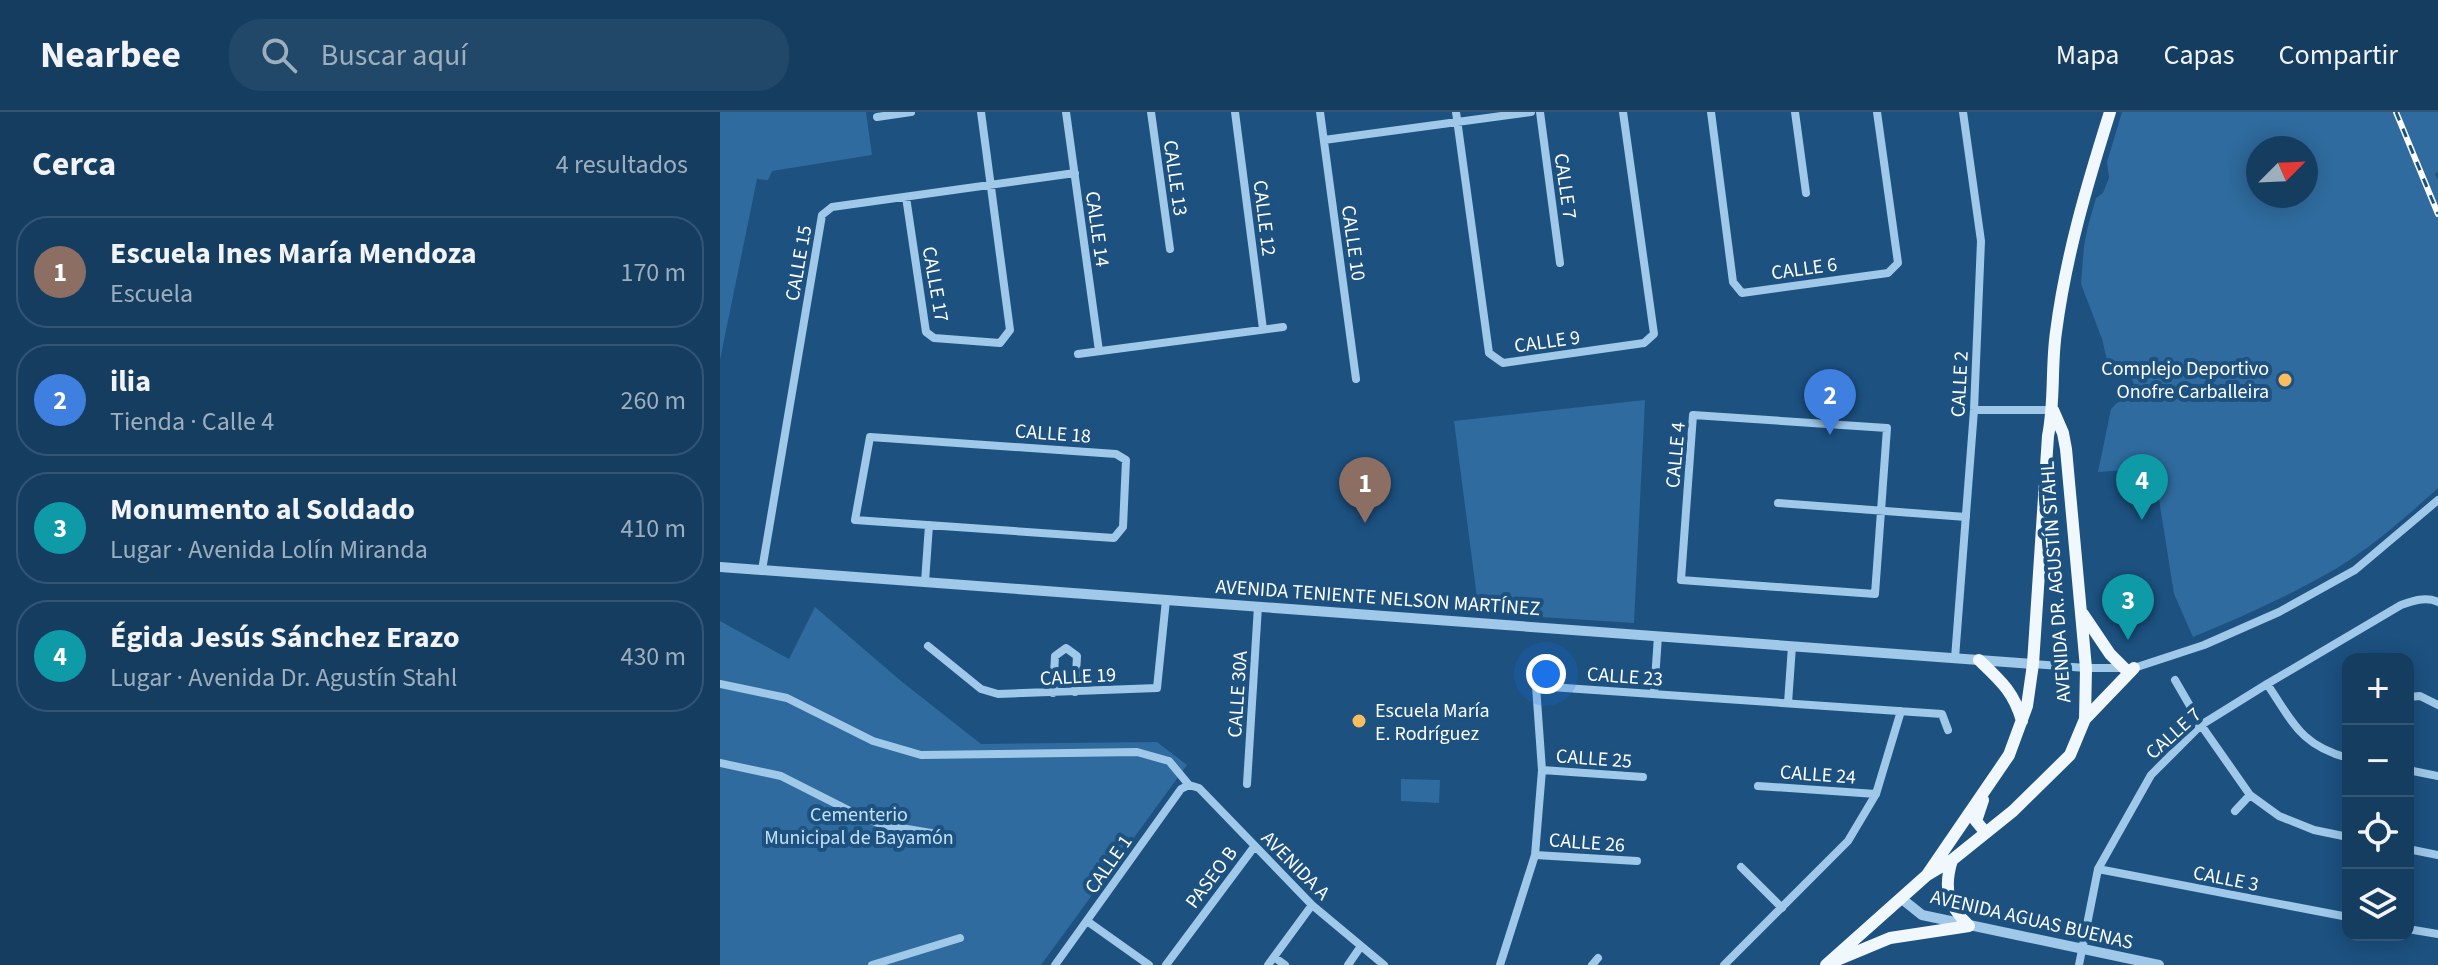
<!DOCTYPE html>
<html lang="es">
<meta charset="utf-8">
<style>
:root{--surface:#153d60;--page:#224869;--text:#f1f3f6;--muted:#9daebd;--line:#345675;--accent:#e69b98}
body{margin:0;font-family:"Source Sans 3",sans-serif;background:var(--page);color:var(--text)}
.controls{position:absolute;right:24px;bottom:24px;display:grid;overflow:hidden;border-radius:16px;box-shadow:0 4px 20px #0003}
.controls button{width:72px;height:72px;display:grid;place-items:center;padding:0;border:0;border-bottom:2px solid var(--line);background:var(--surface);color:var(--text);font:40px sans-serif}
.compass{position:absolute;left:1526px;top:24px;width:72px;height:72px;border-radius:50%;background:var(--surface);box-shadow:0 4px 20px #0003;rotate:66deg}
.you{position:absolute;left:826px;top:562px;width:28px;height:28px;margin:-20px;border:6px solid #fff;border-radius:50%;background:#1a73e8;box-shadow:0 0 0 12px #1a73e833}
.badge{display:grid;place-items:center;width:52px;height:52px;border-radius:50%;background:var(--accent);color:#fff;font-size:26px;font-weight:700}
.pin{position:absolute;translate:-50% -66px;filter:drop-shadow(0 2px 4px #0008)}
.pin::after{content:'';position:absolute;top:42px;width:28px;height:24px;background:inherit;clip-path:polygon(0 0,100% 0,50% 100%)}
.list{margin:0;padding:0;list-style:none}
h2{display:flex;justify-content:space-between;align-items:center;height:104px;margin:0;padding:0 32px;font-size:34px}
h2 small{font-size:26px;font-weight:400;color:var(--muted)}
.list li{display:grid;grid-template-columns:52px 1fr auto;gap:24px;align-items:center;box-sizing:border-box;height:112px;margin:0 16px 16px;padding:0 16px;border:2px solid var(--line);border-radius:32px}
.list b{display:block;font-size:30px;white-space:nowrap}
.list p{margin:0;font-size:26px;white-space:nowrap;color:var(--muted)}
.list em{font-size:26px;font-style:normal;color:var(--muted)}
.icon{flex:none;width:44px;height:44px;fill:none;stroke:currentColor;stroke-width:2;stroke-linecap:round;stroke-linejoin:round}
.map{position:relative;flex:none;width:1718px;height:853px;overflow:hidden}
header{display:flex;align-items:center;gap:48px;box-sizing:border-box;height:112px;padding:0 40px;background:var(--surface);border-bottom:2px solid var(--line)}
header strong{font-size:38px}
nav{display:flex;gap:44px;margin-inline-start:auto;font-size:28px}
.search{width:560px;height:72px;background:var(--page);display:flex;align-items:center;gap:20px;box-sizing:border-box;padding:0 28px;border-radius:32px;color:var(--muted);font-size:30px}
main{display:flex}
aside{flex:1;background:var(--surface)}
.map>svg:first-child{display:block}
.green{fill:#2f6b9e;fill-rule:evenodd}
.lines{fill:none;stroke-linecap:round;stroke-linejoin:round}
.minor{stroke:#9fc8e9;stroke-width:8}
.tertiary{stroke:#9fc8e9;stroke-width:10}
.trunk{stroke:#f0f8fe;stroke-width:12}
.rail-casing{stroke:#fff;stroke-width:6}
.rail{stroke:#1c5180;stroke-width:3;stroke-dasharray:9;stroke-linecap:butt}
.poi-dot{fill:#fabd5d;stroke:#1c5180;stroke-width:3}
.labels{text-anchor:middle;stroke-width:8;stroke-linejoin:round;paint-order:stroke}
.street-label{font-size:20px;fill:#fff;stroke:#1c5180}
.poi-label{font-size:20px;fill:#fff;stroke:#1c5180;text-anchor:end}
.park-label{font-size:20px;fill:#c4e0f7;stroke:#1c5180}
</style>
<header>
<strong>Nearbee</strong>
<div class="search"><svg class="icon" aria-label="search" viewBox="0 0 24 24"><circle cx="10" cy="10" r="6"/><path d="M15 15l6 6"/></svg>Buscar aquí</div>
<nav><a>Mapa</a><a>Capas</a><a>Compartir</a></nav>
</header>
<main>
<aside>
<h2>Cerca<small>4 resultados</small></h2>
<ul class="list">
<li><span class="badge" style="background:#8d6e63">1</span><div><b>Escuela Ines María Mendoza</b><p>Escuela</p></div><em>170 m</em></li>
<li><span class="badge" style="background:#3f7fe0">2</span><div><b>ilia</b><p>Tienda · Calle 4</p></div><em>260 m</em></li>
<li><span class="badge" style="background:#0f9aa8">3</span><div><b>Monumento al Soldado</b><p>Lugar · Avenida Lolín Miranda</p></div><em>410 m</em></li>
<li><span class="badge" style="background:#0f9aa8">4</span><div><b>Égida Jesús Sánchez Erazo</b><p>Lugar · Avenida Dr. Agustín Stahl</p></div><em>430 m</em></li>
</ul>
</aside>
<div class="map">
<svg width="1718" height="853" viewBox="0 0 1718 853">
<rect width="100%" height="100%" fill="#1c5180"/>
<!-- green -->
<path class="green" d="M 0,0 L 146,0 L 152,43 L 52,59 L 48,68 L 37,67 L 0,248 Z
M 1402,0 L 1718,0 L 1718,60 L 1715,62 L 1718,68 L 1718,376 C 1686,405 1653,434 1617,456 C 1571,483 1522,505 1473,525 L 1454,482 L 1434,356 L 1378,360 L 1391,297 L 1397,291 L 1417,281 L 1407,253 L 1395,255 L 1388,252 L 1382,227 L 1361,172 L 1364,134 L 1368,114 L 1376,86 L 1383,81 L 1389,66 L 1387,50 ZM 1538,36 L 1586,36 L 1586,84 L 1538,84 Z
M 925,288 L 914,511 L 759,501 L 734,309 Z
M 95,495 L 181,569 L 261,632 L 437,630 L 467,653 L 321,853 L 0,853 L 0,509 L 69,547 Z
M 681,667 L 720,668 L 719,691 L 681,689 Z"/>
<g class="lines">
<!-- minor -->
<path class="minor" d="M 346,0 L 379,239
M 431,0 L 450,137
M 515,0 L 543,217
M 600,0 L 636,267
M 736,0 L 769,241 L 783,251 L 924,231 L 934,222 L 903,0
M 820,0 L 840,151
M 991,0 L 1013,170 L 1022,181 L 1168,161 L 1178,151 L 1157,0
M 1075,0 L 1086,81
M 157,5 L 191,0
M 604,28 L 811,0
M 186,85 L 206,220 L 214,226 L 280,231 L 290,218 L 261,0
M 358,242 L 563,215
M 1254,298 L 1333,298
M 973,303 L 1167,316 L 1155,482 L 961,468 Z
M 150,325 L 396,342 L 406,348 L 403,415 L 394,426 L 135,408 Z
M 1058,391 L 1246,405
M 42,458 L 102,103 L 112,95 L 355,61
M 205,470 L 209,413
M 208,534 L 261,577 L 278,582 L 437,576 L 446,488
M 1235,546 L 1254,298 L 1261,129 L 1243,0
M 1313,552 L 1366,556 L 1414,556 L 1484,533 L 1559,500 L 1635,458 L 1718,388
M 1455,568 L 1481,613 L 1530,683 L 1559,704 L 1594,718 L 1628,725
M 0,572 L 67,586 L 153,629 L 201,643 L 417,640 L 449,649 L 469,673 L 479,676 L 592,793 L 664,853
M 1547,572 C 1573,610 1580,633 1628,646
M 333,581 L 335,544 L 346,536 L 357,544 L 355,580
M 934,582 L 938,524
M 1688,585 L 1700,584 L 1718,593
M 1068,591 L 1072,534
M 0,651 L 61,664 L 138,703 L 163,713 L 229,724
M 822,658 L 923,665
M 1688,658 L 1718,664
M 527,672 L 538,494
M 1038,674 L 1156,682
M 1515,699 L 1530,683
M 1688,737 L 1718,743
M 815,743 L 917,749
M 1021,755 L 1062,796
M 1378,757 L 1628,805
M 367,809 L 429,853
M 1688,817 L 1718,822
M 554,845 L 565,853
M 152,853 L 240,826
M 335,853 L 461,677 L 469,673
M 446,853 L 534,735
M 548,853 L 592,793
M 628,853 L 641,834
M 780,853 L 815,743 L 822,658 L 816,574 L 1222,602 L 1228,618
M 872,853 L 878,846
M 1004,853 L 1128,729 L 1156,682 L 1181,599
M 1359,853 L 1378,757 L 1431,663 L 1481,613 L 1547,572 L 1681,493 C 1692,489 1706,484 1718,490"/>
<!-- tertiary -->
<path class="tertiary" d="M 0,455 L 1313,552
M 1182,787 L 1202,803 L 1439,853"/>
<!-- trunk -->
<path class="trunk" d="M 1363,502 L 1390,542 L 1404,556
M 1259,548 C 1280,568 1294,580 1302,609
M 1365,607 L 1414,556
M 1263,688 L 1256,709 L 1266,721
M 1232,748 C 1223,777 1228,793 1249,814
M 1207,763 L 1289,643 L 1307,594 L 1313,552 L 1328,324 C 1335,289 1331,254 1336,220 C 1346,143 1367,73 1390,0
M 1117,848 L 1170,826 L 1249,814
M 1106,853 L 1207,763 L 1232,748 L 1293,699 L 1350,643 L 1365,607 L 1366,556 L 1346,337 L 1343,321 L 1333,298"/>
<!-- rail casing -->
<g class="rail-casing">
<path id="rail" d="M 1676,0 L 1718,102"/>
</g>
<!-- rail -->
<use href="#rail" class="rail"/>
</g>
<!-- markers -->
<g class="poi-dot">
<circle cx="1565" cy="268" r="8"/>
<circle cx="639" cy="609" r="8"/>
</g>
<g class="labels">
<!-- street labels -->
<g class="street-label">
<text transform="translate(456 66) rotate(82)" y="7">CALLE 13</text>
<text transform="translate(846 74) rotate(82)" y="7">CALLE 7</text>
<text transform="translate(545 106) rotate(83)" y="7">CALLE 12</text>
<text transform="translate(378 117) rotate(82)" y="7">CALLE 14</text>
<text transform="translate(634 131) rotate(82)" y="7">CALLE 10</text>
<text transform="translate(78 151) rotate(-80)" y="7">CALLE 15</text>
<text transform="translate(1084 156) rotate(-8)" y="7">CALLE 6</text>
<text transform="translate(216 172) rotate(80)" y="7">CALLE 17</text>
<text transform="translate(827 229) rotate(-8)" y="7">CALLE 9</text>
<text transform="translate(1239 272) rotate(-87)" y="7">CALLE 2</text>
<text transform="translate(333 321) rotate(4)" y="7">CALLE 18</text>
<text transform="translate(955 343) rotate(-85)" y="7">CALLE 4</text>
<text transform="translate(1335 470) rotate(-94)" y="7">AVENIDA DR. AGUSTÍN STAHL</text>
<text transform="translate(658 485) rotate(4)" y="7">AVENIDA TENIENTE NELSON MARTÍNEZ</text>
<text transform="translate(358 564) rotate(-3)" y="7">CALLE 19</text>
<text transform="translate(905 564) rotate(4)" y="7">CALLE 23</text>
<text transform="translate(517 582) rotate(-86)" y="7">CALLE 30A</text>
<text transform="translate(1453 621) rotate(-42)" y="7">CALLE 7</text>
<text transform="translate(874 646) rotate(4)" y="7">CALLE 25</text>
<text transform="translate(1098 662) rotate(4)" y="7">CALLE 24</text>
<text transform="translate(867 730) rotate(4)" y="7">CALLE 26</text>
<text transform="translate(388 752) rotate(-55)" y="7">CALLE 1</text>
<text transform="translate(576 753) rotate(45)" y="7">AVENIDA A</text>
<text transform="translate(491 765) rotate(-53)" y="7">PASEO B</text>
<text transform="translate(1506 766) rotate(11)" y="7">CALLE 3</text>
<text transform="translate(1312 807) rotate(13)" y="7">AVENIDA AGUAS BUENAS</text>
</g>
<!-- poi labels -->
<g class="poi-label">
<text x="1549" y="263">Complejo Deportivo<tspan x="1549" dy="23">Onofre Carballeira</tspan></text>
<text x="655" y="605" text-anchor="start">Escuela María<tspan x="655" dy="23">E. Rodríguez</tspan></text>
</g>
<!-- park labels -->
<g class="park-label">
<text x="139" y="709">Cementerio<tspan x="139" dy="23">Municipal de Bayamón</tspan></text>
</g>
</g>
</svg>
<div class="controls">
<button>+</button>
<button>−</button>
<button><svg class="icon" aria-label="locate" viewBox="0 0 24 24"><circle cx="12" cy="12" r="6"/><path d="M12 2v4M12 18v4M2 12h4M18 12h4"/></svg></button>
<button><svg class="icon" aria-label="layers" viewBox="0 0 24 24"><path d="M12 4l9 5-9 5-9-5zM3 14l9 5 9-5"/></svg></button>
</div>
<svg class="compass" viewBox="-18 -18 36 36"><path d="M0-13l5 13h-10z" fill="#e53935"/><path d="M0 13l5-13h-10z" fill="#9daebd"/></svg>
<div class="you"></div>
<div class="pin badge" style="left:645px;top:411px;background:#8d6e63">1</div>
<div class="pin badge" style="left:1110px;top:323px;background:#3f7fe0">2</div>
<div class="pin badge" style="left:1408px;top:528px;background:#0f9aa8">3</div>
<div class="pin badge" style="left:1422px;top:408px;background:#0f9aa8">4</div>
</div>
</main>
